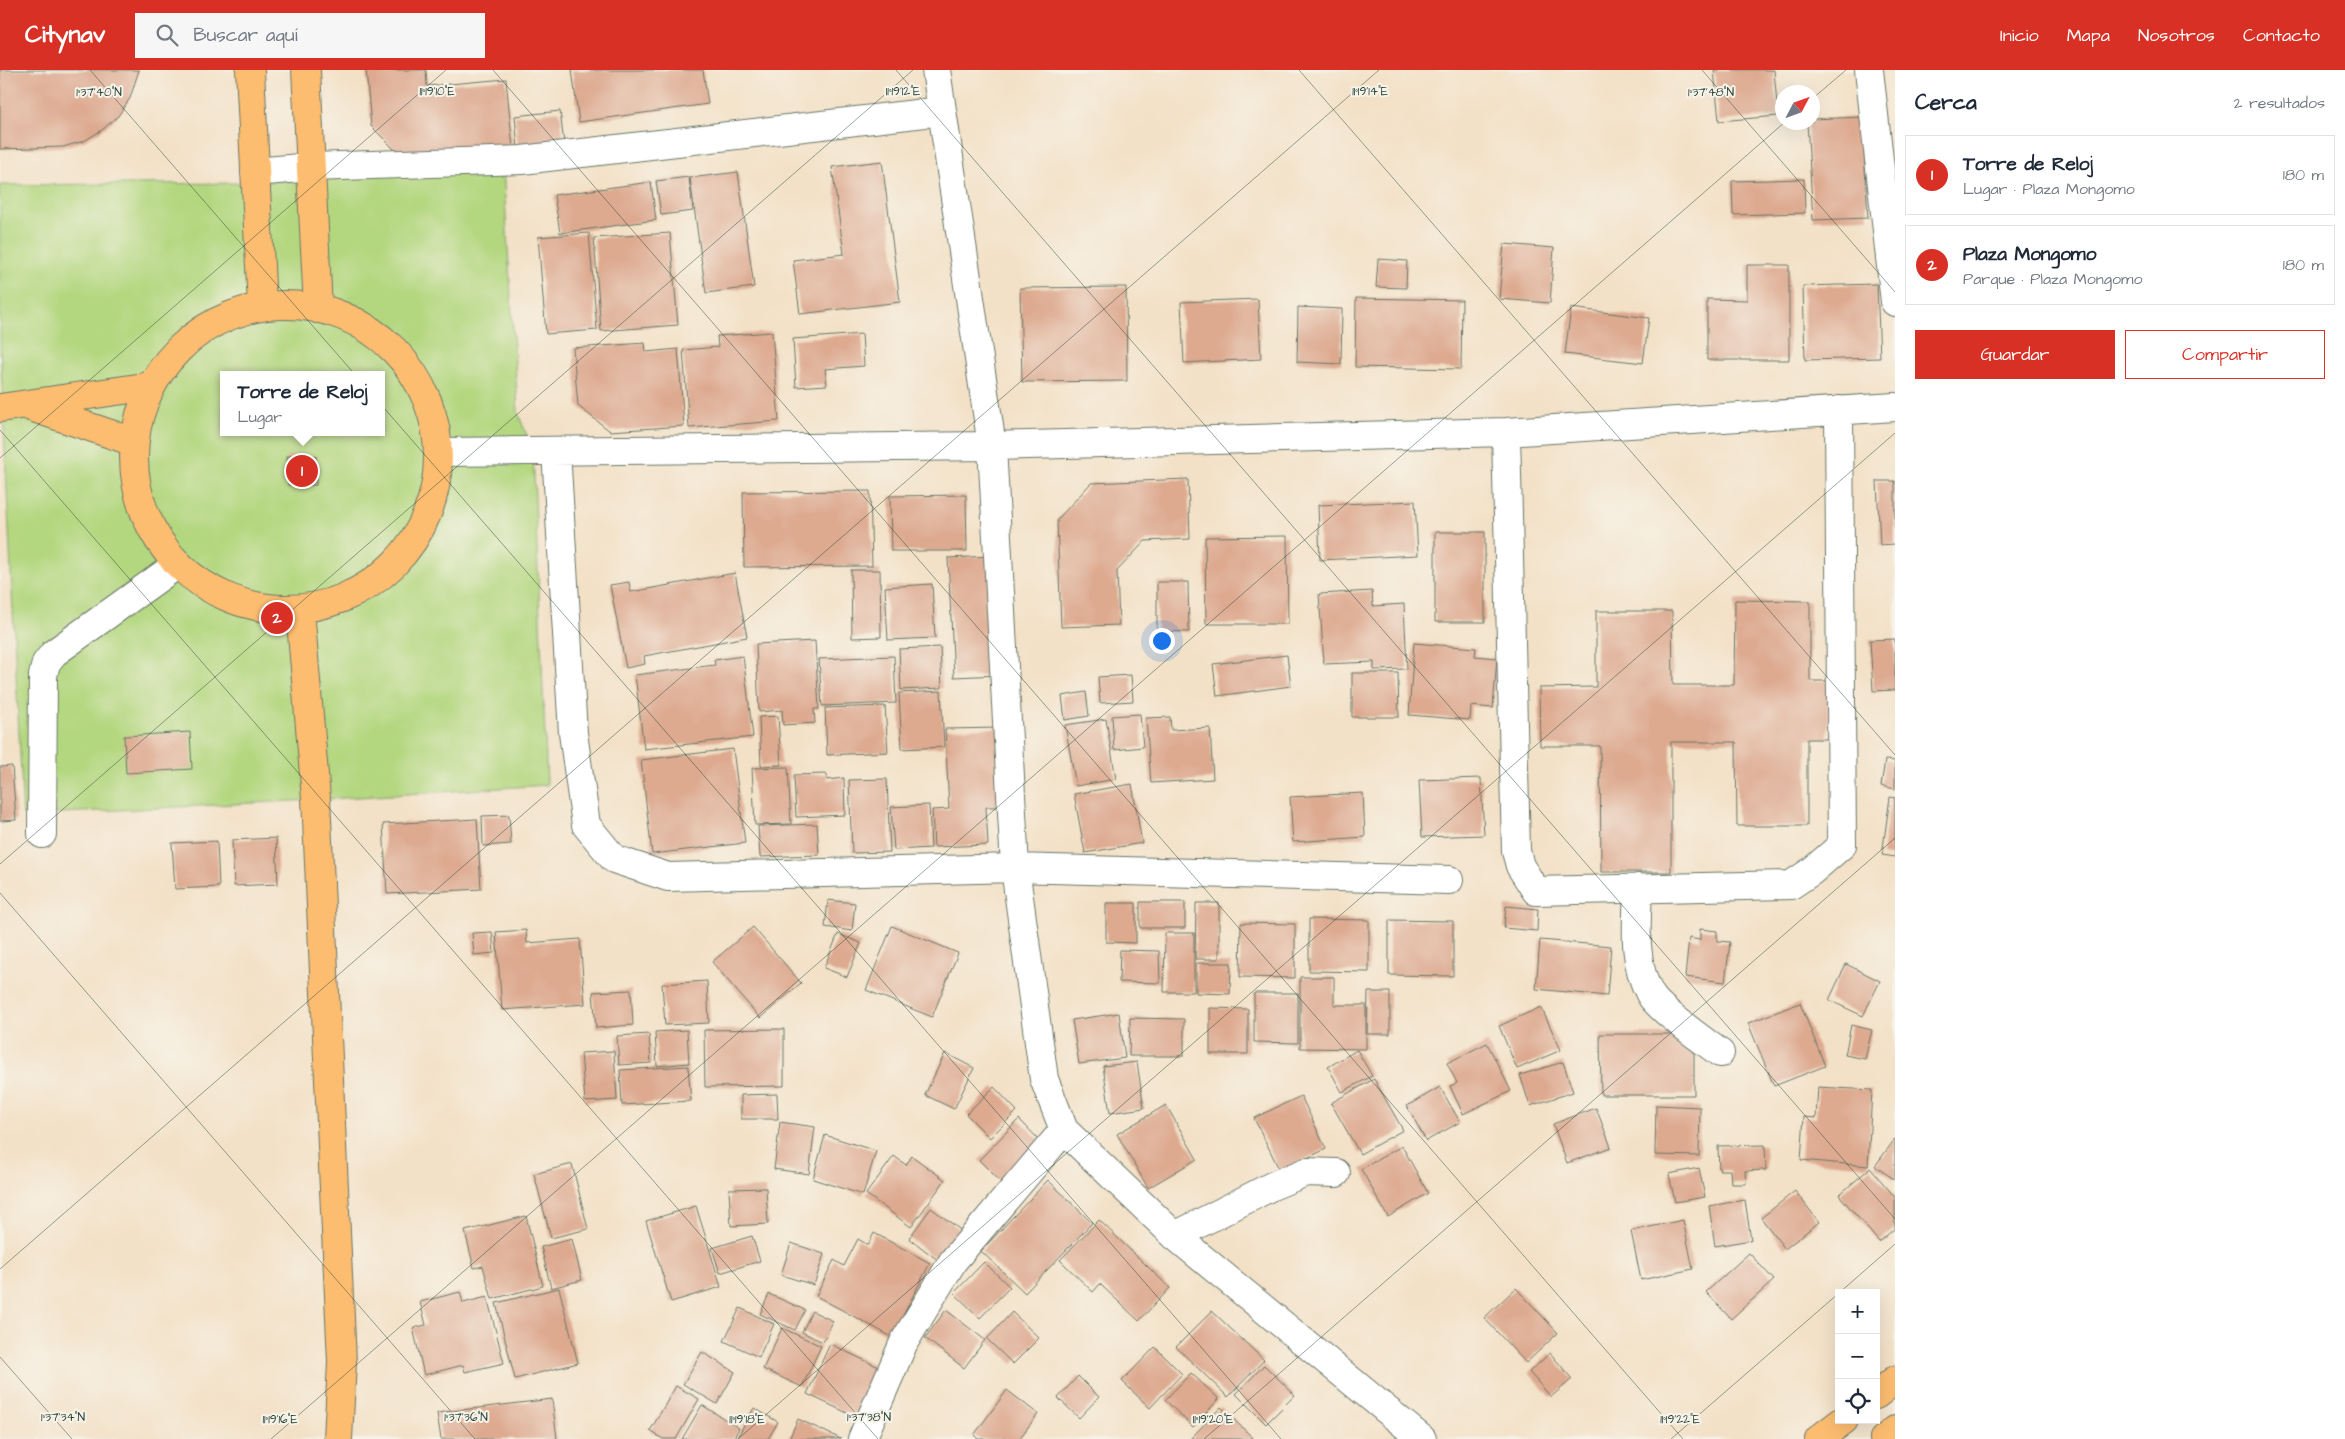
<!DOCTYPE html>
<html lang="es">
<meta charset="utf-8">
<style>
:root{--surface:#fff;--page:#f6f6f7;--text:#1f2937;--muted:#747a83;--line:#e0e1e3;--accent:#d93025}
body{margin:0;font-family:"Architects Daughter",sans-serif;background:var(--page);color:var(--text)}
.controls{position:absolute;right:15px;bottom:15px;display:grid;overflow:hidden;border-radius:0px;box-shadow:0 5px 20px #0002}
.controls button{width:45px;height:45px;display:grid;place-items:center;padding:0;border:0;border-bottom:1px solid var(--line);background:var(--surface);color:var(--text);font:25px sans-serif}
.compass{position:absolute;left:1775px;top:15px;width:45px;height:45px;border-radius:50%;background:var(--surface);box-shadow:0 5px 20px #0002;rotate:49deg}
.you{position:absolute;left:1161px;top:570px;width:18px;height:18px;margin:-12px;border:4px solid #fff;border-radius:50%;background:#1a73e8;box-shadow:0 0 0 8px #1a73e833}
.badge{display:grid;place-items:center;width:32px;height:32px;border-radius:50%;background:var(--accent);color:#fff;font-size:16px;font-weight:700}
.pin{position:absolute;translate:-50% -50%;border:2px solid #fff;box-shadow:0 1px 5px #0006}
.popup{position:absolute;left:220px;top:301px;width:165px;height:65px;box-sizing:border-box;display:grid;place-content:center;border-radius:0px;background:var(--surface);filter:drop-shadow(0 1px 4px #0005);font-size:16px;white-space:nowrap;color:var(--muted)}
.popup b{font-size:19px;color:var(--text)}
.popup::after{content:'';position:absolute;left:50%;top:100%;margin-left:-10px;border:10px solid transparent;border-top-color:var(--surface)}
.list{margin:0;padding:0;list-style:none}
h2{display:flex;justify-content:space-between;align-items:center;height:65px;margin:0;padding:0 20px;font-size:21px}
h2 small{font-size:16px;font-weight:400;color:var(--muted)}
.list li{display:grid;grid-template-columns:32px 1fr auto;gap:15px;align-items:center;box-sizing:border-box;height:80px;margin:0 10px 10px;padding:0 10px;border:1px solid var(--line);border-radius:0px}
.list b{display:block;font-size:19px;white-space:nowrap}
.list p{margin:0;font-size:16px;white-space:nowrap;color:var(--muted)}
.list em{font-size:16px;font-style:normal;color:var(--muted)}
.actions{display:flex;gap:10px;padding:15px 20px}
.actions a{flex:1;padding:11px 0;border:1px solid var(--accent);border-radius:0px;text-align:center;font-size:18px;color:var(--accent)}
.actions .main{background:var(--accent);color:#fff}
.icon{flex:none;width:28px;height:28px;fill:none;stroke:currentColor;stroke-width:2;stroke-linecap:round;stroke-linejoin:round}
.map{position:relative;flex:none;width:1895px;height:1369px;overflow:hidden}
header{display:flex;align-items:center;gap:30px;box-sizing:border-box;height:70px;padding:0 25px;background:var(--accent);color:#fff}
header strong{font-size:24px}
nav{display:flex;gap:28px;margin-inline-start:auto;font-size:18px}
.search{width:350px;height:45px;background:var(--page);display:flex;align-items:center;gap:12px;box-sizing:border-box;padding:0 18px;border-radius:0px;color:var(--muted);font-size:19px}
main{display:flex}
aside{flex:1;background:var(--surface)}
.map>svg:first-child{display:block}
.green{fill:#b3d77f;stroke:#698a5a;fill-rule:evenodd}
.building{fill:#dda98f}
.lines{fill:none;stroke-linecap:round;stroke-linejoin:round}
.minor-casing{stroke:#697667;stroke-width:30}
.major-casing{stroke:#697667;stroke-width:30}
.highway-casing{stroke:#697667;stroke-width:30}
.minor{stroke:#fff;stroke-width:28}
.major{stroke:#fcbd6f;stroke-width:28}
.highway{stroke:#fcbd6f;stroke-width:28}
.ticks{fill:none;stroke:#1f3d34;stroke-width:1;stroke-opacity:0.45}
.ticks-label{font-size:12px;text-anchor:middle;fill:#1f3d34;stroke:#f7f3e8;stroke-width:4;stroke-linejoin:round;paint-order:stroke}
</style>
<header>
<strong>Citynav</strong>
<div class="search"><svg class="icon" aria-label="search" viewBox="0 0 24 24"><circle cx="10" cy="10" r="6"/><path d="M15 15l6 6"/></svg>Buscar aquí</div>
<nav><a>Inicio</a><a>Mapa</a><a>Nosotros</a><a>Contacto</a></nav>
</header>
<main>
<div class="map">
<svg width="1895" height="1369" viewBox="0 0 1895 1369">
<rect width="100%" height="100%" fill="#f7f3e8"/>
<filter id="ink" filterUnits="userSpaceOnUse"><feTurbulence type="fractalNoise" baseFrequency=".02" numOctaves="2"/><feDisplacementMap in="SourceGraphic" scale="10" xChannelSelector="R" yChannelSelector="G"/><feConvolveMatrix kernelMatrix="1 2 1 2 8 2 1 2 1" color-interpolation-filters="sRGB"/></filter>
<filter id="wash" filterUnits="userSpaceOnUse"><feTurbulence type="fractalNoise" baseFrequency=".0096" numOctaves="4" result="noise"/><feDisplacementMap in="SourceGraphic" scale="20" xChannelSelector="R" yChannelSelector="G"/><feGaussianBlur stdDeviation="1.12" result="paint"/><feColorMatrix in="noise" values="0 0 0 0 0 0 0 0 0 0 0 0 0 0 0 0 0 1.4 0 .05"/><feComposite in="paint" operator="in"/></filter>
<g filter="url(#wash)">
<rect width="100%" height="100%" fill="#f3e1c7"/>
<!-- green -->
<path class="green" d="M 503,96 L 518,343 L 533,381 L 547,715 L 312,730 L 23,745 L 0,278 L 0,115 L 249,113 ZM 223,305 L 381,305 L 381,362 L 223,362 Z"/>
<g id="blocks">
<!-- building -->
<path class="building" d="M 0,0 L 139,0 L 130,28 L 118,46 L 102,60 L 84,71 L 63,77 L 0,79 Z
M 366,0 L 426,0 L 427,16 L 506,9 L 513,79 L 404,89 L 371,56 Z
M 572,0 L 703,0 L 708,34 L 579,52 Z
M 1714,0 L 1774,0 L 1778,46 L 1719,51 Z
M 560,41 L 564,74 L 518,78 L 515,46 Z
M 1862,47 L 1868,148 L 1813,150 L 1807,52 L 1812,52 L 1812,49 Z
M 882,91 L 900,232 L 800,244 L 793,190 L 844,184 L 832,97 Z
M 738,102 L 754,217 L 706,223 L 690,108 Z
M 689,107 L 693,141 L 661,145 L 656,111 Z
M 1804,109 L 1805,143 L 1733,145 L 1732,111 Z
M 651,112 L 656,150 L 560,163 L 554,125 Z
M 589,163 L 597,260 L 546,264 L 538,167 Z
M 670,163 L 678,255 L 601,261 L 594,168 Z
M 1504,174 L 1554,178 L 1550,233 L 1499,229 Z
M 1378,189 L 1407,191 L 1406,218 L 1376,217 Z
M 1747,195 L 1789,195 L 1789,290 L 1707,290 L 1707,229 L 1747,230 Z
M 1877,214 L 1880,288 L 1805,290 L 1803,216 Z
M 1126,217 L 1127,311 L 1022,312 L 1020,218 Z
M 1356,228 L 1462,230 L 1461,299 L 1355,297 Z
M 1258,229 L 1261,289 L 1184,293 L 1181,232 Z
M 1298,237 L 1342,239 L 1341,294 L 1297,292 Z
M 1571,238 L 1649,248 L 1643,293 L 1565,284 Z
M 772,262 L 779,351 L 689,358 L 683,280 L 718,277 L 717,266 Z
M 862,264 L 864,296 L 825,299 L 827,315 L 796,317 L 793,269 Z
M 645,273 L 646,282 L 678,279 L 684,356 L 610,361 L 578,336 L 573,278 Z
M 287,386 L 316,386 L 316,415 L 288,415 Z
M 1188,409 L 1190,469 L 1145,471 L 1117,501 L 1119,555 L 1061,557 L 1057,450 L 1091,413 Z
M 1877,411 L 1895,411 L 1895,474 L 1880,475 Z
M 870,421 L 872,496 L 744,497 L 743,422 Z
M 966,425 L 967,481 L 891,481 L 890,426 Z
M 1415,431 L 1418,485 L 1320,490 L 1318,435 Z
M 1435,462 L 1485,462 L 1485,552 L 1435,552 Z
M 1287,466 L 1288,554 L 1206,554 L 1205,467 Z
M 993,486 L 1000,605 L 954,607 L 948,488 Z
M 851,500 L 880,500 L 881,567 L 852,568 Z
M 735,503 L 747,567 L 644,586 L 645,594 L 626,598 L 610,515 L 629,512 L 631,522 Z
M 1157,512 L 1188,512 L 1189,562 L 1157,561 Z
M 932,514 L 935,568 L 888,570 L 885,517 Z
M 1372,521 L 1373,536 L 1404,534 L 1407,599 L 1374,600 L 1374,592 L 1324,594 L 1319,524 Z
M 1735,530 L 1810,531 L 1810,611 L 1828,611 L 1828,669 L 1807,669 L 1807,756 L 1737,756 L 1736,672 L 1671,672 L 1671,802 L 1601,802 L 1600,676 L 1540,676 L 1539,618 L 1596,617 L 1596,541 L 1672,541 L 1673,615 L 1734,615 Z
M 1895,569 L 1895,620 L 1873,621 L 1870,570 Z
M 815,571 L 819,639 L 814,639 L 815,653 L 783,655 L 782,640 L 759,642 L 756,574 Z
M 1414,573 L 1476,578 L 1475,586 L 1497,588 L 1493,638 L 1471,636 L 1470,650 L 1409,645 Z
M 940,577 L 942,618 L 901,620 L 899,579 Z
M 1287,585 L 1291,616 L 1217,626 L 1213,594 Z
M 743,586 L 753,667 L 644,679 L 635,605 L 715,595 L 714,590 Z
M 894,586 L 896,633 L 822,636 L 819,589 Z
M 1352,603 L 1398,603 L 1399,647 L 1352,647 Z
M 1131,605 L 1133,631 L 1100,633 L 1098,607 Z
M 941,621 L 944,677 L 902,679 L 899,623 Z
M 1086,622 L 1089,646 L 1065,650 L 1062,626 Z
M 885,636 L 888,682 L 827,685 L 825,638 Z
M 1140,644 L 1143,677 L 1114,680 L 1112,646 Z
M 778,646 L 781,695 L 761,696 L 759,647 Z
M 1170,647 L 1171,660 L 1210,658 L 1213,709 L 1151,713 L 1146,648 Z
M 1106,649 L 1116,709 L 1076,716 L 1065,655 Z
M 1000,658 L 1004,737 L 986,737 L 988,775 L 934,777 L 932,740 L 949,739 L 945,659 Z
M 190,662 L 192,699 L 126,703 L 124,666 Z
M 733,679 L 745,773 L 652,784 L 641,690 Z
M 1885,690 L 1895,691 L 1895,719 L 1881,716 Z
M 12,696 L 16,750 L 0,751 L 0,697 Z
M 788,697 L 791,754 L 755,755 L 752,698 Z
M 827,704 L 827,710 L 844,708 L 845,745 L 796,747 L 794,705 Z
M 1481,708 L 1484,765 L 1422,767 L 1419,710 Z
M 887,709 L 890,782 L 852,783 L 849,710 Z
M 1132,714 L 1142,773 L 1085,783 L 1074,724 Z
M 1363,723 L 1365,767 L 1293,772 L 1290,727 Z
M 1890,727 L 1895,728 L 1895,787 L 1882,785 Z
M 929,735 L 931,778 L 894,780 L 891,737 Z
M 509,745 L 511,774 L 483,776 L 482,746 Z
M 477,749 L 481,819 L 387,824 L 383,754 Z
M 817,754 L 819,785 L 760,787 L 758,756 Z
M 276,768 L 278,814 L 234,816 L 232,770 Z
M 217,771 L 219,817 L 175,819 L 172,773 Z
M 828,830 L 855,833 L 852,861 L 825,857 Z
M 1140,832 L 1185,832 L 1185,858 L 1140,858 Z
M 1106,833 L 1136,833 L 1136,873 L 1106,872 Z
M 1196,833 L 1219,833 L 1219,889 L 1195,889 Z
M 1506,836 L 1538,839 L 1537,861 L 1504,858 Z
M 1309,849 L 1369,850 L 1369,902 L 1309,901 Z
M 1389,850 L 1453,851 L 1453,906 L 1389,905 Z
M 1241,853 L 1295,854 L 1295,908 L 1240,907 Z
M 892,856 L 958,883 L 932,947 L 866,920 Z
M 753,857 L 801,913 L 760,948 L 712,892 Z
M 1700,859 L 1717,861 L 1717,871 L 1730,872 L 1725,912 L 1685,907 L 1689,868 L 1700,870 Z
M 526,860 L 527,873 L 580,869 L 585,934 L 502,940 L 496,862 Z
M 492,862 L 494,883 L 474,885 L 472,863 Z
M 1165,863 L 1194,863 L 1194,922 L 1164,922 Z
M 838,864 L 861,873 L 847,907 L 824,898 Z
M 1540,870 L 1611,876 L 1607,926 L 1536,919 Z
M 1120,880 L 1159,881 L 1160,913 L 1119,912 Z
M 1196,893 L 1231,893 L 1230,924 L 1196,923 Z
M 1846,894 L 1880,911 L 1863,946 L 1829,930 Z
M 1300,907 L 1334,907 L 1334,935 L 1366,935 L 1366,979 L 1300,978 Z
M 707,911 L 709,953 L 665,955 L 662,914 Z
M 631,920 L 633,955 L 596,958 L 593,922 Z
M 1368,922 L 1390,922 L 1390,964 L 1367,964 Z
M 1254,923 L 1298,923 L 1298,973 L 1254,972 Z
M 1800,933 L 1825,996 L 1774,1016 L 1748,953 Z
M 1541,937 L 1561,980 L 1517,999 L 1499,956 Z
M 1210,938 L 1248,939 L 1248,984 L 1210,984 Z
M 1119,943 L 1125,988 L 1079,994 L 1072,950 Z
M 1130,948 L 1184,949 L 1184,986 L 1129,986 Z
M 1851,955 L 1872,960 L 1865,989 L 1845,985 Z
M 784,959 L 784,1016 L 705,1017 L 704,960 Z
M 687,960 L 689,993 L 657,996 L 655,962 Z
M 649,964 L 651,993 L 619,995 L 617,966 Z
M 1600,964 L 1694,964 L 1694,1025 L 1601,1025 Z
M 1487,973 L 1511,1021 L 1463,1044 L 1450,1016 L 1457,1013 L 1447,993 Z
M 1357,980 L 1372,1006 L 1342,1022 L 1328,997 Z
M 614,981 L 617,1030 L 585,1032 L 581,983 Z
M 945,983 L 974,998 L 954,1039 L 925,1025 Z
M 1137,992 L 1144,1038 L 1110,1043 L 1103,996 Z
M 1563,992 L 1573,1022 L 1530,1036 L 1520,1005 Z
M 688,996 L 691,1031 L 622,1035 L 620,1000 Z
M 1374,1009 L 1403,1060 L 1360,1084 L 1331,1033 Z
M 994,1017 L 1017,1041 L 990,1068 L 966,1044 Z
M 1440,1017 L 1460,1052 L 1426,1071 L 1407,1036 Z
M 1818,1017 L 1872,1020 L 1868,1096 L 1801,1090 L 1804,1047 L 1816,1048 Z
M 777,1024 L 778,1049 L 741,1049 L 741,1025 Z
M 1301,1026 L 1326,1079 L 1280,1101 L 1254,1048 Z
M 1166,1035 L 1197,1089 L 1148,1118 L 1117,1064 Z
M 1656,1035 L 1700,1037 L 1699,1086 L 1655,1085 Z
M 1596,1038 L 1611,1077 L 1567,1093 L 1553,1054 Z
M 1019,1049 L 1044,1075 L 1004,1115 L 979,1090 Z
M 780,1052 L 815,1057 L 809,1104 L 774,1099 Z
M 825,1065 L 876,1081 L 863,1125 L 813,1109 Z
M 1895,1069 L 1895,1110 L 1875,1096 Z
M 1765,1075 L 1766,1100 L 1745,1101 L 1746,1114 L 1731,1114 L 1730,1100 L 1719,1100 L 1718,1076 Z
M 1402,1076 L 1428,1123 L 1388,1147 L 1361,1099 Z
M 894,1086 L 906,1095 L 912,1086 L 945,1110 L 911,1157 L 866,1124 Z
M 572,1094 L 588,1159 L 551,1168 L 534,1104 Z
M 1699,1098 L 1705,1127 L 1675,1132 L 1669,1104 Z
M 1870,1098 L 1895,1127 L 1895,1158 L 1879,1172 L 1839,1125 Z
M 1048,1110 L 1092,1153 L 1025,1223 L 981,1181 Z
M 766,1118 L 768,1154 L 731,1156 L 729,1119 Z
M 1795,1121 L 1819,1152 L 1785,1179 L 1761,1148 Z
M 1745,1130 L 1751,1170 L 1715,1176 L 1709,1136 Z
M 696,1136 L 721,1217 L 671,1232 L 646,1151 Z
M 931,1138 L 966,1164 L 943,1194 L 909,1168 Z
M 526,1146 L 543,1216 L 492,1229 L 483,1196 L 474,1198 L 465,1161 Z
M 1099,1150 L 1170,1218 L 1139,1251 L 1100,1214 L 1093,1222 L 1060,1190 Z
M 1683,1150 L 1693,1199 L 1641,1210 L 1631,1161 Z
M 874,1163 L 930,1193 L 892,1267 L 816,1226 L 834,1190 L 844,1196 L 858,1169 L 868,1175 Z
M 752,1166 L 760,1191 L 720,1203 L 712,1178 Z
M 572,1169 L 582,1210 L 551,1218 L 541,1177 Z
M 791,1173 L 824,1184 L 814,1215 L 781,1205 Z
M 1749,1183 L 1774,1210 L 1731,1249 L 1706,1222 Z
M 984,1192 L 1010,1217 L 980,1248 L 954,1223 Z
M 559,1218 L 578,1293 L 515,1309 L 496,1233 Z
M 1516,1218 L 1558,1263 L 1526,1293 L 1484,1248 Z
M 460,1222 L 463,1233 L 487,1227 L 504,1293 L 465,1302 L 463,1295 L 424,1305 L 413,1258 L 426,1255 L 420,1232 Z
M 769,1224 L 805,1240 L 795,1260 L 760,1244 Z
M 740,1238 L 774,1254 L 759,1287 L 724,1271 Z
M 946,1240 L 985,1270 L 964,1298 L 925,1268 Z
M 812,1241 L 833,1251 L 823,1272 L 802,1262 Z
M 1212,1241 L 1264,1290 L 1228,1327 L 1176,1277 Z
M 1012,1242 L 1039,1268 L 1013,1294 L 987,1269 Z
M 782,1258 L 821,1276 L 802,1317 L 763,1299 Z
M 830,1274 L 883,1299 L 860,1349 L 807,1324 Z
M 1155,1277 L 1182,1304 L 1150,1338 L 1122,1311 Z
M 702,1282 L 735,1302 L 717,1334 L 683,1314 Z
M 1550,1283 L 1572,1309 L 1551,1327 L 1529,1302 Z
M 1264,1295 L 1295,1325 L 1266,1354 L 1236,1324 Z
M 1191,1303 L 1219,1329 L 1193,1357 L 1165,1330 Z
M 1078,1306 L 1099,1327 L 1079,1348 L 1058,1328 Z
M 676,1316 L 699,1329 L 676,1369 L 663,1369 L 650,1361 Z
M 1007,1320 L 1038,1344 L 1019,1369 L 978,1369 L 974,1365 Z
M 552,1329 L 557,1369 L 441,1369 L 437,1343 Z
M 702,1335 L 739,1358 L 733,1369 L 682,1369 Z
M 1221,1337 L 1254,1369 L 1190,1369 Z
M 754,1338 L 778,1352 L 768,1369 L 736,1369 Z
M 798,1349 L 841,1369 L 789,1369 Z"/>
</g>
</g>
<g filter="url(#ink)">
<use href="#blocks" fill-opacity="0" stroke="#697667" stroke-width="1"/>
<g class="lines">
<!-- minor casing -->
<g class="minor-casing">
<path id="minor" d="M 936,0 L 992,376 L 1015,798 L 1044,1009 L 1064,1060 L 1175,1166 L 1422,1369
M 1869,0 L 1895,232
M 255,102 L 311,97 L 522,90 L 942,41
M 1506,362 L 1516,781 L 1520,796 L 1536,821 L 1791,815 L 1812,801 L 1842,775 L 1839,340
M 556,381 L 573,663 L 586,755 L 614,789 L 668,807 L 1015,798 L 1449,810
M 439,382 L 992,376 L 1506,362 L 1895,337
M 42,764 L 43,606 L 46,593 L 54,583 L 178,494
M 1638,818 C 1637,854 1632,891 1650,924 C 1658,939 1704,971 1720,983
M 1175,1166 L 1272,1116 L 1306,1102 L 1336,1103
M 862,1369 L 904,1272 L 953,1191 L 1064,1060"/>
</g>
<!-- major casing -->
<g class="major-casing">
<path id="major" d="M 250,0 L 262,236
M 306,0 L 318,239
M134 387a152 152 0 1 1 304 0a152 152 0 1 1-304 0Z
M 31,337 L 134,372
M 0,338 L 151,316
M 300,540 L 316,728 L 342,1292 L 338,1369"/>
</g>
<!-- highway casing -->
<g class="highway-casing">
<path id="highway" d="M 1876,1325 L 1895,1310
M 1819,1369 L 1844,1350
M 1884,1369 L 1895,1360"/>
</g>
<!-- minor -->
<use href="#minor" class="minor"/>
<!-- major -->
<use href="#major" class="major"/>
<!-- highway -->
<use href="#highway" class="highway"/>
</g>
</g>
<!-- ticks -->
<path class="ticks" d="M 90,0 L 1281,1369M 493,0 L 1683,1369M 896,0 L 1895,1149M 1299,0 L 1895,685M 1702,0 L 1895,222M 1812,29 L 1846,0M 0,360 L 878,1369M 0,388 L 446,0M 0,794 L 913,0M 0,823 L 475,1369M 0,1199 L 1379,0M 1839,1223 L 1895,1174M 0,1287 L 72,1369M 271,1369 L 1785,52M 738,1369 L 1895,363M 1204,1369 L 1895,768M 1671,1369 L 1839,1223"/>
<g class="ticks-label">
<text x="437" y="25">11°19'10"E</text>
<text x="903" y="25">11°19'12"E</text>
<text x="1370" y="25">11°19'14"E</text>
<text x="99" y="26">1°37'40"N</text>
<text x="1711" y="26">1°37'48"N</text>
<text x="63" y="1351">1°37'34"N</text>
<text x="466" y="1351">1°37'36"N</text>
<text x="869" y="1351">1°37'38"N</text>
<text x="280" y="1353">11°19'16"E</text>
<text x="747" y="1353">11°19'18"E</text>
<text x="1213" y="1353">11°19'20"E</text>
<text x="1680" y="1353">11°19'22"E</text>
</g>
</svg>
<div class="controls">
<button>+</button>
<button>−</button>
<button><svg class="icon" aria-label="locate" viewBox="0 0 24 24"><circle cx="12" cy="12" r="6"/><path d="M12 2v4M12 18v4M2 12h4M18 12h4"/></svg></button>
</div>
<svg class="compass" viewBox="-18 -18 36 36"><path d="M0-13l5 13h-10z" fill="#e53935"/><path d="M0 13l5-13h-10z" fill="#747a83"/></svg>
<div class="you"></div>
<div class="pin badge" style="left:302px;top:401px">1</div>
<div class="popup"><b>Torre de Reloj</b>Lugar</div>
<div class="pin badge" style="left:277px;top:548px">2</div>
</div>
<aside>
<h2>Cerca<small>2 resultados</small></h2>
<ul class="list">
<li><span class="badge">1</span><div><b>Torre de Reloj</b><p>Lugar · Plaza Mongomo</p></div><em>180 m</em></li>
<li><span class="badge">2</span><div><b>Plaza Mongomo</b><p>Parque · Plaza Mongomo</p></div><em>180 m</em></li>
</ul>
<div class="actions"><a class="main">Guardar</a><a>Compartir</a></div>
</aside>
</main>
